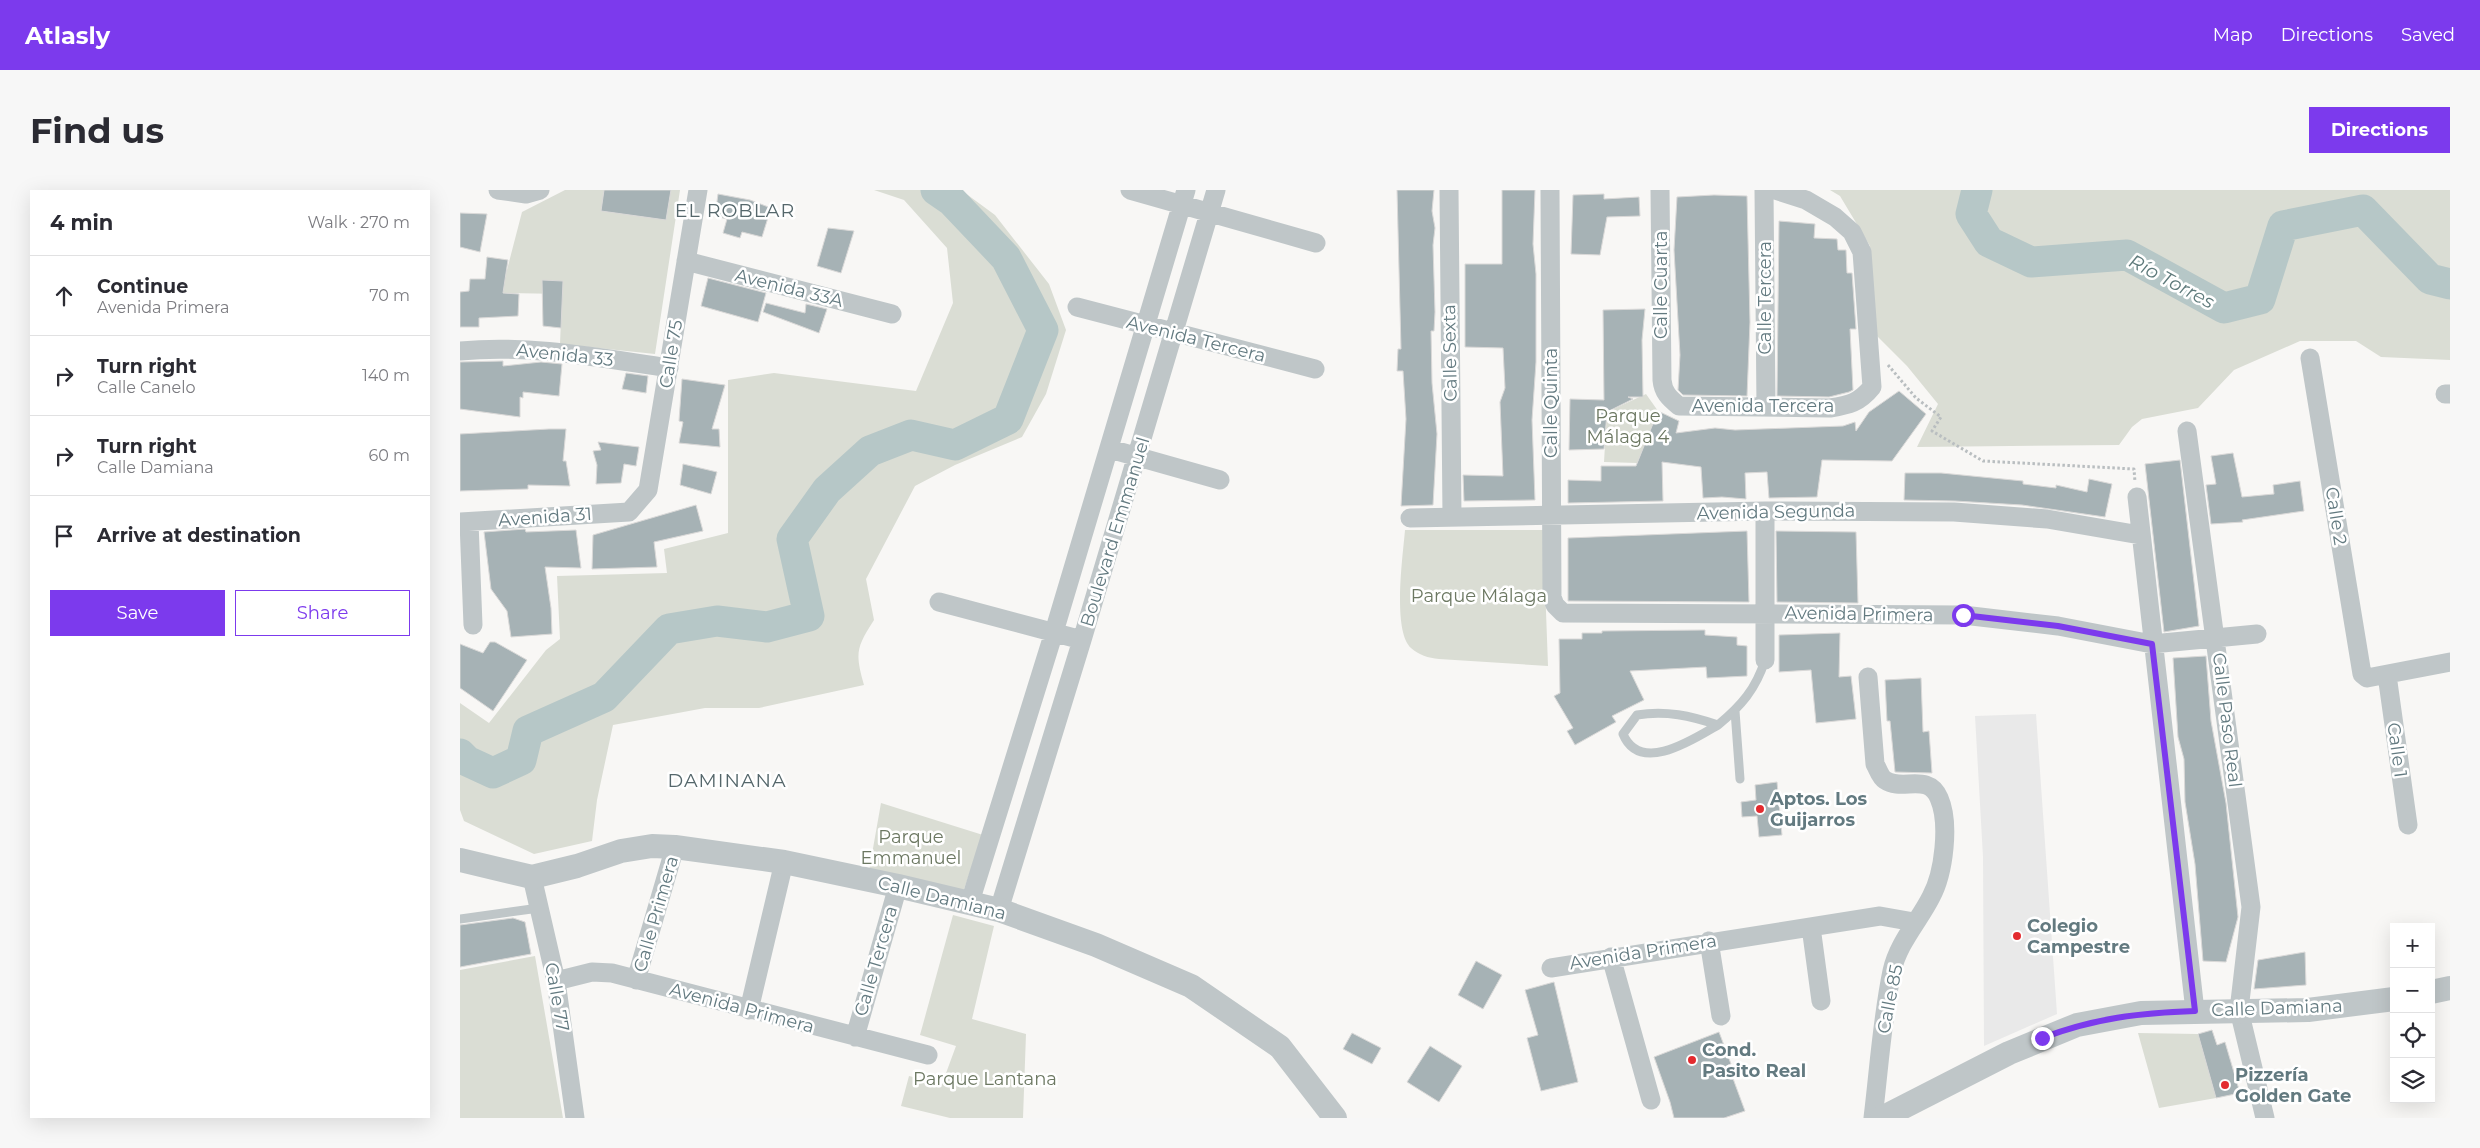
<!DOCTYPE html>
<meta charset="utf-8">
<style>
:root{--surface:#fff;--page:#f7f7f7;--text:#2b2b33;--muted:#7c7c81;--line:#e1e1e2;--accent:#7c3aed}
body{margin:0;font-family:Montserrat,sans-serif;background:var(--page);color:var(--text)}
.controls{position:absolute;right:15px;bottom:15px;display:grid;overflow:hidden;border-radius:0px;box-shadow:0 5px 20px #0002}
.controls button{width:45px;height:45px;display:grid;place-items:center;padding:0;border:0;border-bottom:1px solid var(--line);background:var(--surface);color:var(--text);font:25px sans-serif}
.stop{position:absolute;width:15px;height:15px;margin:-11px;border:4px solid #7c3aed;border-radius:50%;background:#fff}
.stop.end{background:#7c3aed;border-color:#fff;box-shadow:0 1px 5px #0008}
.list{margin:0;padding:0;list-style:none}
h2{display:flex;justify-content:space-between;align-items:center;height:65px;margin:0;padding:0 20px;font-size:21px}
h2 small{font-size:16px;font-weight:400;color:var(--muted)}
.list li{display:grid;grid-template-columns:32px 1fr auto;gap:15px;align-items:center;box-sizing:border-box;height:80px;padding:0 20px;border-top:1px solid var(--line)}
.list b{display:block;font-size:19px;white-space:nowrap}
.list p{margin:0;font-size:16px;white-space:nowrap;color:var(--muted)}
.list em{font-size:16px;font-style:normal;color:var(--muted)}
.actions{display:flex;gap:10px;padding:15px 20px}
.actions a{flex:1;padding:11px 0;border:1px solid var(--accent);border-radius:0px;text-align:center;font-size:18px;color:var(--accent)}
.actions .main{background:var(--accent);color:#fff}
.icon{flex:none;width:28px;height:28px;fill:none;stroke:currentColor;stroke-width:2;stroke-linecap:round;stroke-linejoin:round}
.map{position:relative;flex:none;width:1990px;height:928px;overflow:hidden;border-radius:0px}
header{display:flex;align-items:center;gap:30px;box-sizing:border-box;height:70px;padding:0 25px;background:var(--accent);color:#fff}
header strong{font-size:24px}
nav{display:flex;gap:28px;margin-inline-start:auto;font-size:18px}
.intro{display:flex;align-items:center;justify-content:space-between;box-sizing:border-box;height:120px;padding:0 30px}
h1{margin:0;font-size:35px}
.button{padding:12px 22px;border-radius:0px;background:var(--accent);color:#fff;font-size:18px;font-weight:700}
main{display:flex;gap:30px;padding:0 30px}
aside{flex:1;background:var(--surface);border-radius:0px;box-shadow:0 5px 20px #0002}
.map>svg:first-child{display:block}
.built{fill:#e9e9e9}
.green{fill:#daddd4}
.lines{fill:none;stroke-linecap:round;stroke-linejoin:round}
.river{stroke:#b6c7c7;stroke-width:31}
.building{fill:#a6b2b5;stroke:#dad9d8}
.path{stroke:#b9bec0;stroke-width:3;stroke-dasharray:2.5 2.5;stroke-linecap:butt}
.service{stroke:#bfc6c8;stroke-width:9}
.minor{stroke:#bfc6c8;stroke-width:19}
.tertiary{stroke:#bfc6c8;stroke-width:24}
.route{stroke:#7c3aed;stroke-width:6}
.poi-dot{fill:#e32b2f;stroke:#fff;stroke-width:2}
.labels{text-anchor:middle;stroke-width:5;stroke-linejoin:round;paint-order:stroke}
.street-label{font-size:18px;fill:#637a80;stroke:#fff}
.park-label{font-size:18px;fill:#6c7862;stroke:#fff}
.poi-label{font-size:18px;font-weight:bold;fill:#637a80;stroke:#fff;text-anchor:start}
.neighbourhood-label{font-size:19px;letter-spacing:1px;fill:#55676b;stroke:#fff}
.water-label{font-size:19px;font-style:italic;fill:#5e7a7b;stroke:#fff}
</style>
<header>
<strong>Atlasly</strong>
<nav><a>Map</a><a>Directions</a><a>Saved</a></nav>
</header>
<div class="intro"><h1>Find us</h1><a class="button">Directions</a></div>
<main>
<aside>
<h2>4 min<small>Walk · 270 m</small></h2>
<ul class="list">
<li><svg class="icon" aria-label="ahead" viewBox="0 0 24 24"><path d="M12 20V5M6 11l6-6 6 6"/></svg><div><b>Continue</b><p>Avenida Primera</p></div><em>70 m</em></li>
<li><svg class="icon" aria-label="right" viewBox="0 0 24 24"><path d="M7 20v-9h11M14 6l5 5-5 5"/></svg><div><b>Turn right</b><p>Calle Canelo</p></div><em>140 m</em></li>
<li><svg class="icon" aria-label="right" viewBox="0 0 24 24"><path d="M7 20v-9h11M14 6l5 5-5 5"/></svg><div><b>Turn right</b><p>Calle Damiana</p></div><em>60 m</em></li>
<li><svg class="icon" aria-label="arrive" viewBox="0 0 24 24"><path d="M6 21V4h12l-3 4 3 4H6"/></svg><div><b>Arrive at destination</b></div></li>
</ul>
<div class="actions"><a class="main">Save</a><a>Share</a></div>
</aside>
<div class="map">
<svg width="1990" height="928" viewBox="0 0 1990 928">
<rect width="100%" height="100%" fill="#f8f7f5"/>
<!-- built -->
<path class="built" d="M 1576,524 L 1597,824 L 1524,856 L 1523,667 L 1515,526 Z"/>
<!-- green -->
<path class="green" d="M 105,0 L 144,0 L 141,21 L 206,30 L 211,0 L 220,0 L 195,164 L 100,154 L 102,104 L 41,103 L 62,22 Z
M 414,0 L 501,0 L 535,25 L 589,94 L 606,140 L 586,204 L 562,247 L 495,275 L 455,296 L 406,389 L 414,430 C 396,458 395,463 404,495 L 299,518 L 245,518 L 153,535 L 137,610 L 132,651 L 74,664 L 4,631 L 0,620 L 0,513 L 29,533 L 86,460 L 100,449 L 97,386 L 207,383 L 204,359 L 268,343 L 268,190 L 314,183 L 456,201 L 493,113 L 487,58 L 444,10 Z
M 1370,0 L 1990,0 L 1990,170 L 1921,167 L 1896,151 L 1840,151 L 1774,180 L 1738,218 L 1682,229 L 1672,237 L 1659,255 L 1457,257 L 1478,214 L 1447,176 L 1417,146 L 1410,56 L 1380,6 Z
M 1186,204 L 1198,221 L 1177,273 L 1144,272 L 1147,222 Z
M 945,340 L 1083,340 L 1088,476 L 979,469 C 968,468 959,465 951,458 C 932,441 943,365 945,340 Z
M 421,613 L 523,645 L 503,702 L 409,681 Z
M 493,725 L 534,736 L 512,829 L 566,844 L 563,928 L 490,928 L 441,916 L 449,886 L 482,894 L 496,856 L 460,845 Z
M 75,766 L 103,928 L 0,928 L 0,780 Z
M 1678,843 L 1738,844 L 1756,908 L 1699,918 Z"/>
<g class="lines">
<!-- river -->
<path class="river" d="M 1517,0 L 1511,24 L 1529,52 L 1571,72 L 1667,65 L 1764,118 L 1800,109 L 1823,36 L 1903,20 L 1970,89 L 1990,94
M 0,564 L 7,571 L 33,583 L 61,570 L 68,541 L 144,507 L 209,439 L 257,431 L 307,437 L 349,426 L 332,349 L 367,300 L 410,261 L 451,245 L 495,255 L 548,229 L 583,140 L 546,68 L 492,11 L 476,0"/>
</g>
<!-- building -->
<path class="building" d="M 144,0 L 211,0 L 206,30 L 141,21 Z
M 937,0 L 974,0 L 972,21 L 975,38 L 973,55 L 975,122 L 974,141 L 971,141 L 972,193 L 977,244 L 973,315 L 941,316 L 946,229 L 943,181 L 937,181 L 938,159 L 941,159 Z
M 1042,0 L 1075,0 L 1073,54 L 1076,84 L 1076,172 L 1072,230 L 1075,310 L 1004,311 L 1003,285 L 1043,286 L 1040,212 L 1045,198 L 1043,158 L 1005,157 L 1005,74 L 1042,74 Z
M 258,4 L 290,10 L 311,18 L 302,47 L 282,42 L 280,48 L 263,43 L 267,29 L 255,26 Z
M 1144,4 L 1144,9 L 1179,7 L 1180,26 L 1147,27 L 1140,65 L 1111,64 L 1113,5 Z
M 1254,5 L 1287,6 L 1290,132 L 1287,206 L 1223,205 L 1218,200 L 1220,165 L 1214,60 L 1217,7 Z
M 0,23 L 27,24 L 20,62 L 0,57 Z
M 1319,31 L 1355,34 L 1354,48 L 1377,49 L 1378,60 L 1386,60 L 1387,83 L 1392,83 L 1396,139 L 1390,139 L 1393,200 L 1389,202 L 1369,207 L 1317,206 Z
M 368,38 L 394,41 L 381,83 L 357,76 Z
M 27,67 L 48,70 L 43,103 L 59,104 L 58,126 L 19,128 L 19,137 L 0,137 L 0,102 L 9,101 L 10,89 L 25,89 Z
M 248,88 L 306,103 L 298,132 L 241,116 Z
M 82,90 L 103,91 L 101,138 L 83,136 Z
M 306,113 L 345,123 L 346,114 L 367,119 L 359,143 L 303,122 Z
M 1185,119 L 1182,150 L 1183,207 L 1168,207 L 1173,209 L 1147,222 L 1144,259 L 1109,260 L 1110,209 L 1144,210 L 1143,120 Z
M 43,171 L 43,176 L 81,172 L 102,174 L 99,206 L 63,202 L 63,208 L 60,207 L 60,227 L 0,219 L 0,172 Z
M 166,183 L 188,186 L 186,203 L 162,199 Z
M 222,189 L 265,195 L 252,239 L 259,239 L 260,257 L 219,253 L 223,232 L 219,231 Z
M 1439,201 L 1466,224 L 1432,271 L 1362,270 L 1357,307 L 1309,308 L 1307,282 L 1285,283 L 1286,309 L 1262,307 L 1243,308 L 1241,277 L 1202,272 L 1203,311 L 1108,313 L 1108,290 L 1141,291 L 1141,276 L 1176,276 L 1198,221 L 1219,231 L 1216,243 L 1255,238 L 1275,240 L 1383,236 L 1395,232 L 1396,241 L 1409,222 Z
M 89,239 L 106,239 L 103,271 L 106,271 L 110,296 L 68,295 L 68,299 L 0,301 L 0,244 Z
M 138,252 L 179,257 L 176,276 L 164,274 L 161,293 L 136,294 L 137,275 L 133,261 L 141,260 Z
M 1773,263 L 1782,307 L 1814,304 L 1813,295 L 1840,291 L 1844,321 L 1782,330 L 1783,332 L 1751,334 L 1746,295 L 1756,294 L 1751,266 Z
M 1720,270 L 1739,436 L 1704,442 L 1685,274 Z
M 223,274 L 257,282 L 251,304 L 220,295 Z
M 1445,283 L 1481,283 L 1563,291 L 1563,294 L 1596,298 L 1596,295 L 1627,302 L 1629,289 L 1652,294 L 1645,327 L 1562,315 L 1495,311 L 1444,310 Z
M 236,315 L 243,341 L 194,352 L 197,377 L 132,379 L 133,345 Z
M 65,339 L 66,342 L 116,340 L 121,378 L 85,377 L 91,418 L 92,444 L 51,447 L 47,421 L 31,399 L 24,342 Z
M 1287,341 L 1289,412 L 1108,411 L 1108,348 Z
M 1316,341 L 1396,342 L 1398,413 L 1317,412 Z
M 1245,440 L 1245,445 L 1277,447 L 1277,455 L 1287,456 L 1287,486 L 1247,488 L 1246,477 L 1170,481 L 1184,510 L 1152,526 L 1156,532 L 1115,555 L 1107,541 L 1113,538 L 1094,506 L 1100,503 L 1099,449 L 1122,449 L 1122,443 L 1142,443 L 1142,441 Z
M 1380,443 L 1379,487 L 1391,486 L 1396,529 L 1356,533 L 1351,480 L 1319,482 L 1319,445 Z
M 30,452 L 35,452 L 67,470 L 33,521 L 0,498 L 0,454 L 23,463 Z
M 1746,466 L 1751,531 L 1766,613 L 1778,727 L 1766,772 L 1743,771 L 1735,674 L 1725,612 L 1724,569 L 1718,547 L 1713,468 Z
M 1461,488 L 1463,542 L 1469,541 L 1472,583 L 1435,582 L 1430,531 L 1427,531 L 1425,490 Z
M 1317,592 L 1322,645 L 1299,647 L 1297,626 L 1282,627 L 1281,612 L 1296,610 L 1295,595 Z
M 53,728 L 65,732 L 71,764 L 0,777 L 0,735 Z
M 1845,762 L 1846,795 L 1794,799 L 1798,770 Z
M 1016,771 L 1042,785 L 1023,819 L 998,805 Z
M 1094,792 L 1118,892 L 1081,901 L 1067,848 L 1078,845 L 1065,800 Z
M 1752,840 L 1757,855 L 1765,852 L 1780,903 L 1756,908 L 1738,844 Z
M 1259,842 L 1271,874 L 1268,875 L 1285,921 L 1264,928 L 1214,928 L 1210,912 L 1194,867 Z
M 892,843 L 921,858 L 912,874 L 883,859 Z
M 970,856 L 1002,876 L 979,912 L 947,892 Z"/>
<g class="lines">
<!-- path -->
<path class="path" d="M 1428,175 L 1456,208 L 1481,227 L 1472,241 L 1523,271 L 1674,279 L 1675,292"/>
<!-- service -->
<path class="service" d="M 1275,521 L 1280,589
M 1258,535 C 1234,549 1180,585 1163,544 L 1177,525 C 1206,520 1231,526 1258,535 C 1281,516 1296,499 1305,470
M 0,729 L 79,718"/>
<!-- minor -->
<path class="minor" d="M 38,0 L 66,4 L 80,0
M 670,0 L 856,53
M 989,0 L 992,327
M 1090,0 L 1092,407 L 1095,415 L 1103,423 L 1503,425 L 1598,436 L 1692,454 L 1797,444
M 1200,0 L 1202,190 C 1203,202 1209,208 1219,216 L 1370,218 C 1389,215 1399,213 1412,197 L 1402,62 L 1392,42 L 1375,27 L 1346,10 L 1315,0
M 1304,0 L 1306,217
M 226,71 L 432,124
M 617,117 L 855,179
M 0,161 C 70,154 140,168 209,178
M 1850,168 L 1902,484 L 1907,488 L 1990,472
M 1985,204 L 1990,204
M 1727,241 L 1791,717 L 1779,820 L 1805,928
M 650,259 L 760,290
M 1677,307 L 1735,821
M 950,328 L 1305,321 L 1494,322 L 1587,329 L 1680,345
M 0,332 L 169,322 L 188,300 L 238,0
M 9,332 L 13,435
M 479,412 L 622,450
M 1305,470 L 1305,321
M 1927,485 L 1948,635
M 1408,487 L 1415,574 C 1418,579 1420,587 1425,590 C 1442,602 1468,582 1479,608 C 1490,633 1484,683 1471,707 C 1459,731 1438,753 1432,781 C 1422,829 1419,879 1413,928
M 72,687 L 96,791 L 115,928
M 510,712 L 594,442 L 726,0
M 539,720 L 622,450 L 756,0
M 1351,737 L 1361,811
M 1249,751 L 1261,826
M 1151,767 L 1191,910
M 1091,778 L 1420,726 L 1454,732
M 176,790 L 215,657
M 96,791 L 132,782 L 152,783 L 468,865
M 289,820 L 324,672
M 395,847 L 438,696"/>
<!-- tertiary -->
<path class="tertiary" d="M 0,670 L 72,687 L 117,676 L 161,661 L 192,656 L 215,657 L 324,672 L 438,696 L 539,720 L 636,755 L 731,796 L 820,857 L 875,928
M 1971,802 L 1990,798
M 1422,928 L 1549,863 L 1617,835 L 1681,823 L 1848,820 L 1934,809"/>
</g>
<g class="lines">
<!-- route -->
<path class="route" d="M 1503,425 L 1598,436 L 1692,454 L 1735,821 C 1679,823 1635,828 1582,848"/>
</g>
<!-- markers -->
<g class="poi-dot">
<circle cx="1300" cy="619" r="5"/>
<circle cx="1557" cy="746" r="5"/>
<circle cx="1232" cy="870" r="5"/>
<circle cx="1765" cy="895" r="5"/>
</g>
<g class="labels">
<!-- street labels -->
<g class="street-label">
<text transform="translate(1201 95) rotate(-90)" y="6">Calle Cuarta</text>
<text transform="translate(329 98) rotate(14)" y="6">Avenida 33A</text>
<text transform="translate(1305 108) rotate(-90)" y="6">Calle Tercera</text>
<text transform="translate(736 149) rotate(14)" y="6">Avenida Tercera</text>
<text transform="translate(990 163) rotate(-91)" y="6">Calle Sexta</text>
<text transform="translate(211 164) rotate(-81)" y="6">Calle 75</text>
<text transform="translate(105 165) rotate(6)" y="6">Avenida 33</text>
<text transform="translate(1091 213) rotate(-90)" y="6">Calle Quinta</text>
<text x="1303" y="222">Avenida Tercera</text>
<text transform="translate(1316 322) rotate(-1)" y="6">Avenida Segunda</text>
<text transform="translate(1876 326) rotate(81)" y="6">Calle 2</text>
<text transform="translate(85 327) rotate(-4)" y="6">Avenida 31</text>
<text transform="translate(655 342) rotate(-73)" y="6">Boulevard Emmanuel</text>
<text transform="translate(1399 424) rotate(1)" y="6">Avenida Primera</text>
<text transform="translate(1767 530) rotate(83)" y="6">Calle Paso Real</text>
<text transform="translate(1937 560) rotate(82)" y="6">Calle 1</text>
<text transform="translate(482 708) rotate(14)" y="6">Calle Damiana</text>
<text transform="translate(196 724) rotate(-74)" y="6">Calle Primera</text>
<text transform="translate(1183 762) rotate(-9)" y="6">Avenida Primera</text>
<text transform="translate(416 771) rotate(-74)" y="6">Calle Tercera</text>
<text transform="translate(97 807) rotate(80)" y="6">Calle 77</text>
<text transform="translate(1430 809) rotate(-79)" y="6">Calle 85</text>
<text transform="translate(282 818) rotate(15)" y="6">Avenida Primera</text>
<text transform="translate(1817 818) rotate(-2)" y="6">Calle Damiana</text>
</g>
<!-- park labels -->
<g class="park-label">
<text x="1168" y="232">Parque<tspan x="1168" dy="21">Málaga 4</tspan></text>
<text x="1019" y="412">Parque Málaga</text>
<text x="451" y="653">Parque<tspan x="451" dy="21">Emmanuel</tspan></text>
<text x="525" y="895">Parque Lantana</text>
</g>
<!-- poi labels -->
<g class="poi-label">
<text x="1310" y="615">Aptos. Los<tspan x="1310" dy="21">Guijarros</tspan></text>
<text x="1567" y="742">Colegio<tspan x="1567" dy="21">Campestre</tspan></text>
<text x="1242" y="866">Cond.<tspan x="1242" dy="21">Pasito Real</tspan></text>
<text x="1775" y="891">Pizzería<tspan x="1775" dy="21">Golden Gate</tspan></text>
</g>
<!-- neighbourhood labels -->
<g class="neighbourhood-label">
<text x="275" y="27">EL ROBLAR</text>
<text x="267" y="597">DAMINANA</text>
</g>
<!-- water labels -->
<g class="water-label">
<text transform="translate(1712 91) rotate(28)" y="7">Río Torres</text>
</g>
</g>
</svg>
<div class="controls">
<button>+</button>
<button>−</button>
<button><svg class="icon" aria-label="locate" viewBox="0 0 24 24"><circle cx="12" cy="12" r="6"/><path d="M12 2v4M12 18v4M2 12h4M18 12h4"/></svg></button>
<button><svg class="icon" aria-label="layers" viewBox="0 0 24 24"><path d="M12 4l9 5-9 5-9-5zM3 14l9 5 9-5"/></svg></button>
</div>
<div class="stop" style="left:1503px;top:425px"></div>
<div class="stop end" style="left:1582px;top:848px"></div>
</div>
</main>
